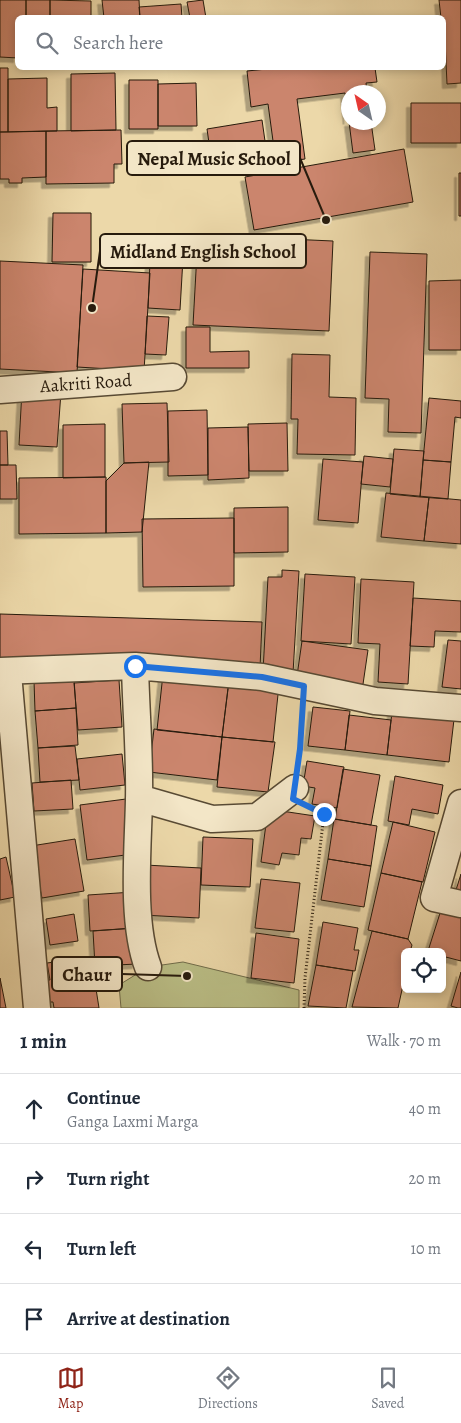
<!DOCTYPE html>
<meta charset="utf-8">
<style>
:root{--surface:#fff;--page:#f6f6f7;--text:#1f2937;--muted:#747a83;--line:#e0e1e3;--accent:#8f2418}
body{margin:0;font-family:Alegreya,serif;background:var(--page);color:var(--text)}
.controls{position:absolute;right:15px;bottom:15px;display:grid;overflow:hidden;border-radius:8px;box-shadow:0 2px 8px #0003}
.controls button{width:45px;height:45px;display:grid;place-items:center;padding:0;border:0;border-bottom:1px solid var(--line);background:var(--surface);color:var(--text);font:25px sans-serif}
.compass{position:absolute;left:341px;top:85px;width:45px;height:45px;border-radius:50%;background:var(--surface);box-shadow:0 2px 8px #0003;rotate:326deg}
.stop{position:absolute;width:15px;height:15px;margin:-11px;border:4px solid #1a73e8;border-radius:50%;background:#fff}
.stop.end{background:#1a73e8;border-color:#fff;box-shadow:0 1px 5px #0008}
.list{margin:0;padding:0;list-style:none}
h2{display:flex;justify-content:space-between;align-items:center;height:65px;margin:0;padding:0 20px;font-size:21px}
h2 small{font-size:16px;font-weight:400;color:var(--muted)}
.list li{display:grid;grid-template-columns:32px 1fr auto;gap:15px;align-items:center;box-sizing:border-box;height:70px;padding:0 20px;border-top:1px solid var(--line)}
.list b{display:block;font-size:19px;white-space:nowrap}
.list p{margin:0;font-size:16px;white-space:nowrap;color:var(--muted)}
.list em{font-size:16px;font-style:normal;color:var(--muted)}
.icon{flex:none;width:28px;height:28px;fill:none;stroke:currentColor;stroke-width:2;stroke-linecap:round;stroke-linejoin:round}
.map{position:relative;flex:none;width:461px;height:1008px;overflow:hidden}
.search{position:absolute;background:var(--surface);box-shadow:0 2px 8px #0003;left:15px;right:15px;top:15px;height:55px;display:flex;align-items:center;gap:12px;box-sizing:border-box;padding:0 18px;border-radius:8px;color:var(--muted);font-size:19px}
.sheet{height:345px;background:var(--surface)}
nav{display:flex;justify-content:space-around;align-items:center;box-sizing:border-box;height:70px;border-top:1px solid var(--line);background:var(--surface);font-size:14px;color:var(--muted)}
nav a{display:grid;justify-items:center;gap:2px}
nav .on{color:var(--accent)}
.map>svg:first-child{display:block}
.green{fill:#babe86;stroke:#706c4a}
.building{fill:#cb856d;stroke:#271b0d;filter:url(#shadow)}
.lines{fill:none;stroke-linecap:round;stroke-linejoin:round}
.minor-casing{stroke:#584a34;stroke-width:29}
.path{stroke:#271b0d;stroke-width:3;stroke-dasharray:1 2.5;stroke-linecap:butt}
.minor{stroke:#f3e6c7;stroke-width:26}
.route{stroke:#1a73e8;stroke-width:6}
.labels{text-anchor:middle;stroke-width:4.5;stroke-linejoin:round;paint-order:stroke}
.street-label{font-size:18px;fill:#271b0d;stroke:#f3e6c7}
.leader{fill:none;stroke:#271b0d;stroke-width:2}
.callout-dot{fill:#271b0d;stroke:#f3e6c7;stroke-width:2}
.callout{fill:#f3e6c7;stroke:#271b0d;stroke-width:2}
.callout-label{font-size:19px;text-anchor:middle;font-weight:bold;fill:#271b0d}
</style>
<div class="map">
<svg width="461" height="1008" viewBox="0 0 461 1008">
<defs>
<filter id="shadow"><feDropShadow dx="-4.5" dy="4.5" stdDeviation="0" flood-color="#0004"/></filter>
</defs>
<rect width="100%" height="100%" fill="#ecd8a9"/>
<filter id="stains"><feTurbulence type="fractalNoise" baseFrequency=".004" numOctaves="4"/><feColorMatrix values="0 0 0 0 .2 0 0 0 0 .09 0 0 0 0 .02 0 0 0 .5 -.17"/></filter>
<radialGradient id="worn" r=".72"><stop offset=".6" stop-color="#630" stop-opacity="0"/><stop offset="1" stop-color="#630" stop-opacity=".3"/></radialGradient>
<!-- green -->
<path class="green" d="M 183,962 L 299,990 L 299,1008 L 121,1008 L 119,985 L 148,967 Z"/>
<!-- building -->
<path class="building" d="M 0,0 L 26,0 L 26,18 L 18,18 L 18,58 L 0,57 Z
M 26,0 L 50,0 L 50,18 L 26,18 Z
M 50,0 L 91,1 L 91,18 L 50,18 Z
M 102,0 L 139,0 L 140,18 L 104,18 Z
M 203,0 L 206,18 L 190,18 L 187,2 Z
M 439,0 L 461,0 L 461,83 L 447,84 L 444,18 L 441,18 Z
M 181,4 L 182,18 L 140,18 L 139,7 Z
M 0,68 L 8,68 L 8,132 L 0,132 Z
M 277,68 L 375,68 L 377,82 L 366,83 L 367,92 L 348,92 L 348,120 L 345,93 L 297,99 L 305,159 L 276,163 L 268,104 L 251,107 L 247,71 Z
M 115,73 L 116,130 L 71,131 L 71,74 Z
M 47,78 L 47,108 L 57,107 L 57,131 L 8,132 L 8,79 Z
M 129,80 L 158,80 L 158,129 L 129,129 Z
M 196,83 L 197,126 L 158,126 L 158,84 Z
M 411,103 L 461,103 L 461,143 L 411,143 Z
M 262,120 L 266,148 L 211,157 L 207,129 Z
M 349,122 L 371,122 L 375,150 L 353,153 Z
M 121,130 L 122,164 L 114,164 L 114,183 L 46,184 L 46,131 Z
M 46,131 L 46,177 L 22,178 L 22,183 L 9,183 L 9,179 L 0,179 L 0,132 Z
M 404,149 L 413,202 L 254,230 L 245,177 Z
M 459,173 L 461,173 L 461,216 L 459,216 Z
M 53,213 L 91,213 L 91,262 L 52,262 Z
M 198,235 L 333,241 L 329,331 L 193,325 Z
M 151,239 L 184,241 L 180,310 L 148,308 Z
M 370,252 L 427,254 L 421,433 L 388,432 L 389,399 L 365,398 Z
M 0,261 L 83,265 L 77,373 L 0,369 Z
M 83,269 L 150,273 L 144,371 L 77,367 Z
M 461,280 L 461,350 L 429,350 L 429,281 Z
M 147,316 L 169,317 L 166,355 L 145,354 Z
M 186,327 L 210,327 L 210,352 L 249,351 L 249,368 L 186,368 Z
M 292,354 L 330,355 L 329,397 L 356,398 L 355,455 L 297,454 L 298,419 L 291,419 Z
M 22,390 L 61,392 L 57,447 L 19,445 Z
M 429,398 L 461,401 L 461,418 L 455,417 L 451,462 L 423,460 Z
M 167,403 L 169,462 L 124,463 L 122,404 Z
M 207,410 L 208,475 L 168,476 L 168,411 Z
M 287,423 L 288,471 L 249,471 L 248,424 Z
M 105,424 L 105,477 L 63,478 L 63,425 Z
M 248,427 L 249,478 L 208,480 L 208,428 Z
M 0,431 L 7,431 L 8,465 L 0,465 Z
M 394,449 L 424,451 L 420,497 L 390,494 Z
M 364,456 L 393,459 L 390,487 L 361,484 Z
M 323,459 L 363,462 L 358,523 L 318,520 Z
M 423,460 L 451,462 L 448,499 L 420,497 Z
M 149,462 L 142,532 L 106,533 L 106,481 L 124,463 Z
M 0,465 L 16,465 L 17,499 L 0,499 Z
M 106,477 L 106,533 L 19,534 L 19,478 Z
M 386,493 L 429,497 L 424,541 L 381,537 Z
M 429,497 L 461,500 L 461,544 L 424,541 Z
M 288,507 L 288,552 L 234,553 L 234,508 Z
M 234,518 L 234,586 L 143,587 L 142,519 Z
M 282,570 L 299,571 L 293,673 L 263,672 L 268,577 L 282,577 Z
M 305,574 L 355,577 L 351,644 L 301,641 Z
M 361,579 L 414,582 L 408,684 L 378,682 L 380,644 L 358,643 Z
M 413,598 L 461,601 L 461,632 L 435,631 L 434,647 L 410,646 Z
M 0,614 L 262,622 L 260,668 L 0,659 Z
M 448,640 L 461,641 L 461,689 L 442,687 Z
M 302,641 L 368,650 L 362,691 L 296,683 Z
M 163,674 L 229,681 L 222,737 L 157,730 Z
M 74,679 L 76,708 L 35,711 L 34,681 Z
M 119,680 L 122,727 L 78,730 L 74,683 Z
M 229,680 L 279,685 L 273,742 L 222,737 Z
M 393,704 L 455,711 L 449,762 L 387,755 Z
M 313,707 L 350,711 L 345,750 L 308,746 Z
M 76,708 L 78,745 L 38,748 L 35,711 Z
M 349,715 L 391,720 L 387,755 L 345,750 Z
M 154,729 L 222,737 L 217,780 L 149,772 Z
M 222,737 L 275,742 L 268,792 L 217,787 Z
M 75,746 L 79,780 L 40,782 L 38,748 Z
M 122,754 L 125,785 L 80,790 L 77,759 Z
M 307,761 L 344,767 L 337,808 L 312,804 L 315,788 L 303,786 Z
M 343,769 L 380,775 L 371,825 L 335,819 Z
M 395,776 L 443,785 L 438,814 L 412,809 L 409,825 L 388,821 Z
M 71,780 L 73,809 L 34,811 L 32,783 Z
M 126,799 L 133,854 L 87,860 L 80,805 Z
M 268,809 L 315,816 L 311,839 L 301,838 L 299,855 L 282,853 L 279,865 L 261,862 Z
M 334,819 L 377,826 L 371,866 L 328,859 Z
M 393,822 L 435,832 L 423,882 L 381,873 Z
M 203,837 L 253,839 L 250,887 L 201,885 Z
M 75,839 L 84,891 L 42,898 L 31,846 Z
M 6,857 L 15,897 L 0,900 L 0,859 Z
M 328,859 L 371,866 L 364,907 L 321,900 Z
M 145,865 L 201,868 L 199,918 L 142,915 Z
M 381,873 L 422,882 L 408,939 L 368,930 Z
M 461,874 L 461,892 L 456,890 Z
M 261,879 L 300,883 L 294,932 L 255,928 Z
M 133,892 L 135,928 L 90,931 L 88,895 Z
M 441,910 L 461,915 L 461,961 L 442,956 L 442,952 L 428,951 Z
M 74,914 L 78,941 L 50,945 L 46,919 Z
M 323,922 L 358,928 L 354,950 L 359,950 L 355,971 L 316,965 Z
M 135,928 L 137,964 L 95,966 L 93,931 Z
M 372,931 L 408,939 L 412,945 L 410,952 L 405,952 L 405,976 L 398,1008 L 352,1007 Z
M 256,933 L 299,939 L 294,983 L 251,978 Z
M 91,957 L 99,1008 L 54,1008 L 53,1002 L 48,1002 L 45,980 L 50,980 L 47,963 Z
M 316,965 L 353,971 L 346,1008 L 308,1006 Z
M 461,972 L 461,1008 L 458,1008 L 451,1006 Z
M 0,978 L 6,1008 L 0,1008 Z"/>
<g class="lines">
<!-- minor casing -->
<g class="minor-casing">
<path id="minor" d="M 0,390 L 173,377
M 135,666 C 136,711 140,756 139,800 C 138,849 131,922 148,967
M 0,671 L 135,666 L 262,677 L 375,701 L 461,708
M 8,673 L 37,1008
M 139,798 L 212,819 L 257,817 L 295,788
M 461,803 L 434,898 L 461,904"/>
</g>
<!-- path -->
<path class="path" d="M 299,761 L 302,715
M 304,1008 L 305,978 L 324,814 L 314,809"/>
<!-- minor -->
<use href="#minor" class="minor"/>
</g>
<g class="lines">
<!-- route -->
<path class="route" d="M 135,666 L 262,677 L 304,686 L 300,749 L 293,799 L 324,814"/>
</g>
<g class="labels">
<!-- street labels -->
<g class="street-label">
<text transform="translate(86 383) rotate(-4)" y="6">Aakriti Road</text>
</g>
</g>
<!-- callouts -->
<path class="leader" d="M326 220L300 158M92 308L100 251M187 976L122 974"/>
<g class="callout-dot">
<circle cx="326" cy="220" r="5"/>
<circle cx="92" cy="308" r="5"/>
<circle cx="187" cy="976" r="5"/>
</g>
<g class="callout">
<rect x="127" y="141" width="173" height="34" rx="5"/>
<rect x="100" y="234" width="206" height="34" rx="5"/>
<rect x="52" y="957" width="70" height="34" rx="5"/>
</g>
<g class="callout-label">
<text x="214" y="165">Nepal Music School</text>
<text x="203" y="258">Midland English School</text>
<text x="87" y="981">Chaur</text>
</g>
<rect width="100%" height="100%" filter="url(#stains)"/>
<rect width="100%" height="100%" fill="url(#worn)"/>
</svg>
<div class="controls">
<button><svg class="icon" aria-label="locate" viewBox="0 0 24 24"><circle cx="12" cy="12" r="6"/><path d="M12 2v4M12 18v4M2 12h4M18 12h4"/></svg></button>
</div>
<svg class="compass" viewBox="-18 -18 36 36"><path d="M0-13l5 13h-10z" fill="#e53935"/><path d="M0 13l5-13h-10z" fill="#747a83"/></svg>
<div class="stop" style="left:135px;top:666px"></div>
<div class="stop end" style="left:324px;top:814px"></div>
<div class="search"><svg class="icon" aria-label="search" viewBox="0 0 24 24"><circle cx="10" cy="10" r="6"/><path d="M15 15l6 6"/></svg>Search here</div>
</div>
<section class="sheet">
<h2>1 min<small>Walk · 70 m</small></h2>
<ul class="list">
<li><svg class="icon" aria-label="ahead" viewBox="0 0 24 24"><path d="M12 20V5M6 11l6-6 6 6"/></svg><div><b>Continue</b><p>Ganga Laxmi Marga</p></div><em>40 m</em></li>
<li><svg class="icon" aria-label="right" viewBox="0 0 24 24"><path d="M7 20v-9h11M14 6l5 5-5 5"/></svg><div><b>Turn right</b></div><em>20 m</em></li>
<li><svg class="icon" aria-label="left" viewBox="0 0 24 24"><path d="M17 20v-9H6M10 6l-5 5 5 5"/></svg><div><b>Turn left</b></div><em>10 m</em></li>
<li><svg class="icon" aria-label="arrive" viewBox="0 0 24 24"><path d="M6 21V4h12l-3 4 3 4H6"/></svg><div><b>Arrive at destination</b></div></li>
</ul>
</section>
<nav>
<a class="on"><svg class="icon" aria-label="map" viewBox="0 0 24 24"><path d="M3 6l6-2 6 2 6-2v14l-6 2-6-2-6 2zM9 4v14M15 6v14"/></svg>Map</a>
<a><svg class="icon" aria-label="directions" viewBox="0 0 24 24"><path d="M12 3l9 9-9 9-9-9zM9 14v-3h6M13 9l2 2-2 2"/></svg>Directions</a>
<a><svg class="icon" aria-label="saved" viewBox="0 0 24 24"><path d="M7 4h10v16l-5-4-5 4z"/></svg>Saved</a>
</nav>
